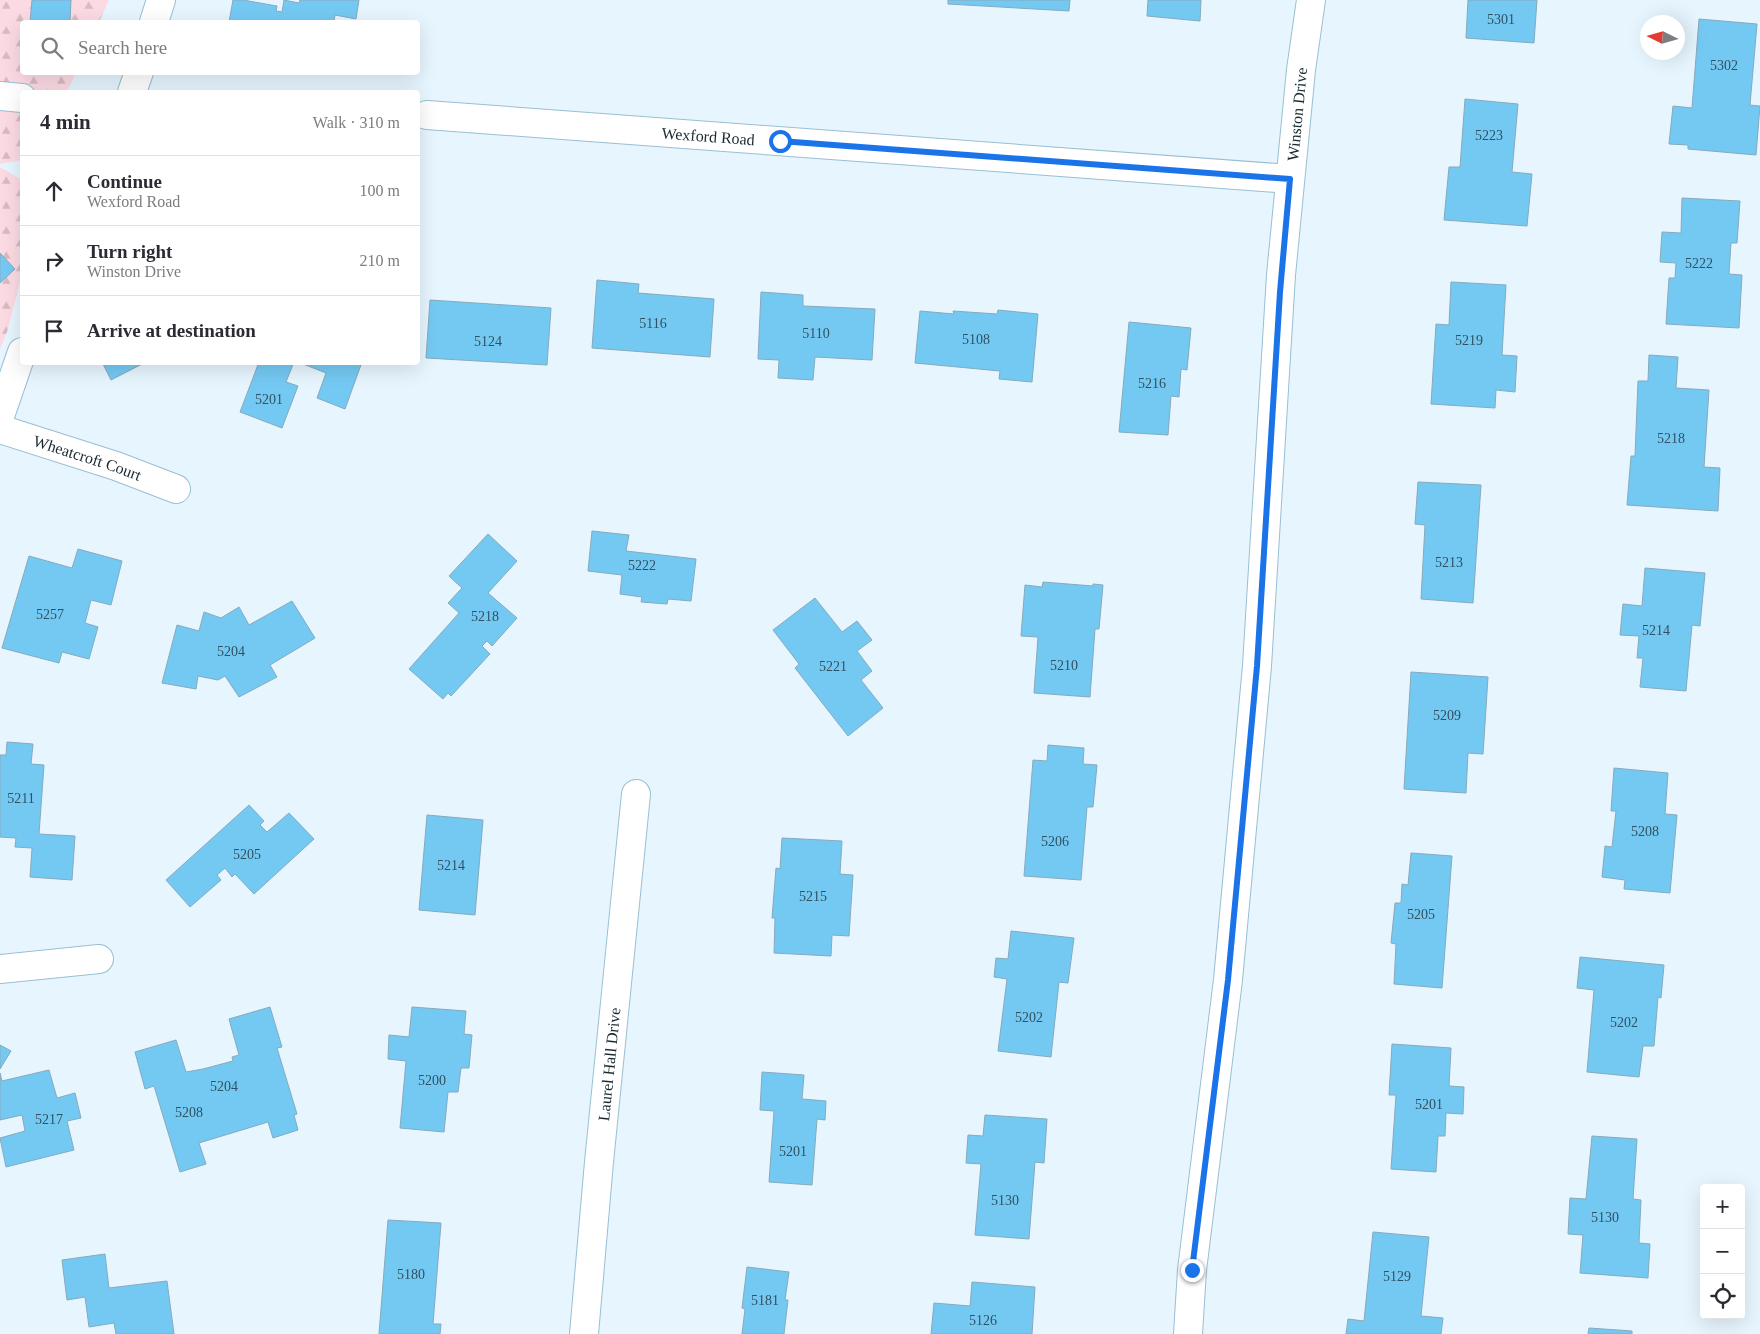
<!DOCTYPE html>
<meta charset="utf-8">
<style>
:root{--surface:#fff;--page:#f7f7f7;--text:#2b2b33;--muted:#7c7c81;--line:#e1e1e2}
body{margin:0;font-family:"Times New Roman",serif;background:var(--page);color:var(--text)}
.controls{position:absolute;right:15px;bottom:15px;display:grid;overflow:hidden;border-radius:5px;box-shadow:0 5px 20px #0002}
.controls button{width:45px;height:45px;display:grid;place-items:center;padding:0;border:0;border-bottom:1px solid var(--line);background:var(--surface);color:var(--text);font:25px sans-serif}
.compass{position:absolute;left:1640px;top:15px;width:45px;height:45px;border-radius:50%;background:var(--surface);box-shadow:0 5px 20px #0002;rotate:275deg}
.stop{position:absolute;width:15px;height:15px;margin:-11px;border:4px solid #1a73e8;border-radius:50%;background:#fff}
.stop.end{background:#1a73e8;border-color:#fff;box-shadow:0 1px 5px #0008}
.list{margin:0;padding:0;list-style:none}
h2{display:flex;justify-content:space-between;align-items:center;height:65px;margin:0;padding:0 20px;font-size:21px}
h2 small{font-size:16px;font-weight:400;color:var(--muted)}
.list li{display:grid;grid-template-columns:32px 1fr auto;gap:15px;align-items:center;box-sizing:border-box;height:70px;padding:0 20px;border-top:1px solid var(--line)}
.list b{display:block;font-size:19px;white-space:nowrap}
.list p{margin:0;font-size:16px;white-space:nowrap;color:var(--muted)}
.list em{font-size:16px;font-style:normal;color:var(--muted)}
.icon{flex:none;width:28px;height:28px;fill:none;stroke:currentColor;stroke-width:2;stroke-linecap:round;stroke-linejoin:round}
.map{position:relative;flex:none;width:1760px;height:1334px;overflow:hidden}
.search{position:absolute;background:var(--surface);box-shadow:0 5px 20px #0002;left:20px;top:20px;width:400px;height:55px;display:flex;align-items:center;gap:12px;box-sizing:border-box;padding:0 18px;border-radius:5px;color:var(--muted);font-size:19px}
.panel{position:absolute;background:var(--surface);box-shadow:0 5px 20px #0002;left:20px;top:90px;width:400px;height:275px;border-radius:5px}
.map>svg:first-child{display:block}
.forest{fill:url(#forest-firs)}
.building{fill:#74c9f3;stroke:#85aabd}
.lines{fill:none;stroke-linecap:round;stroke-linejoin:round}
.street-casing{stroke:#99bfd3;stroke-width:30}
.street{stroke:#fff;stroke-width:28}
.route{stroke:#1a73e8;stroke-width:6}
.labels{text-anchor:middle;stroke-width:4;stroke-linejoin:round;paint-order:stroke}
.number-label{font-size:14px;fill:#305162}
.street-label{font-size:16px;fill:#1a2931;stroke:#fff}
</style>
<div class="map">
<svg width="1760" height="1334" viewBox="0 0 1760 1334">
<defs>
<pattern id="forest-firs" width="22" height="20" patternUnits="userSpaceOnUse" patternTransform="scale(1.25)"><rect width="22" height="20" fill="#fcdae3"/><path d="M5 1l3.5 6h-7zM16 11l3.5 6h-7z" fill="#d7bbc3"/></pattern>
</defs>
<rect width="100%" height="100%" fill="#e6f5fe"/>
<!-- forest -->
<path class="forest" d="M 0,0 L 109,0 L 99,22 L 22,22 L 22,72 L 76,73 L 67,92 L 22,92 L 22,160 L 0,164 Z
M 0,167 L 22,180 L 22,274 L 7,332 L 0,349 Z"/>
<!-- building -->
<path class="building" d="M 32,0 L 71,0 L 70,22 L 30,22 Z
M 233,0 L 243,0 L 277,6 L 276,11 L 282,12 L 284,0 L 299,3 L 300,0 L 359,0 L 356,19 L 335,15 L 334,22 L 229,22 Z
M 948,0 L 1070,0 L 1069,11 L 948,4 Z
M 1148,0 L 1201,0 L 1200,21 L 1147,16 Z
M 1468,0 L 1537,0 L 1534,43 L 1466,38 Z
M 1699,19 L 1757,24 L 1750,105 L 1760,106 L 1756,155 L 1688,149 L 1688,145 L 1669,144 L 1673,106 L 1692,108 Z
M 1465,99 L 1518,104 L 1512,172 L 1532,174 L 1527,226 L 1444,220 L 1449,167 L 1460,167 Z
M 1682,198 L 1740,201 L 1737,243 L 1731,243 L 1729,274 L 1742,275 L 1739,328 L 1666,324 L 1669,278 L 1675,278 L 1676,263 L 1660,262 L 1662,232 L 1681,233 Z
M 0,253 L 15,269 L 0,283 Z
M 597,280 L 639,284 L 638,293 L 714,299 L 710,357 L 592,348 Z
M 1451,282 L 1506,285 L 1502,355 L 1517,356 L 1515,392 L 1496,390 L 1495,408 L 1431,404 L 1436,324 L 1449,325 Z
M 761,292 L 803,295 L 803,306 L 875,309 L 872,360 L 815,357 L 813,380 L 778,378 L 779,360 L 758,359 Z
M 430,300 L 551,308 L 547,365 L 426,358 Z
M 998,310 L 1038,314 L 1032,382 L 999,379 L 1000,371 L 915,363 L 920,311 L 954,314 L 953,311 L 997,314 Z
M 1129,322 L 1191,328 L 1187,370 L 1181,369 L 1179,397 L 1171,396 L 1168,435 L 1119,432 Z
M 1649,355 L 1678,357 L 1676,388 L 1709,390 L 1704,467 L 1720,468 L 1718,511 L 1627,505 L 1631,456 L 1635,456 L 1638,381 L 1648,381 Z
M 102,362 L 146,362 L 111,380 Z
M 259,362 L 271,365 L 272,362 L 294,362 L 286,382 L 298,386 L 282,428 L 240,412 Z
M 298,362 L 362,362 L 345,409 L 317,398 L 326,373 Z
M 1418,482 L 1481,485 L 1473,603 L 1421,599 L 1425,525 L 1415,524 Z
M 592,531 L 629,535 L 626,551 L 696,559 L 691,601 L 668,599 L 667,604 L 641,602 L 642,597 L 620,594 L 622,575 L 588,571 Z
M 488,534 L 517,561 L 488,593 L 517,618 L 492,646 L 487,641 L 482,646 L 490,654 L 451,696 L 448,693 L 443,699 L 409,669 L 459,613 L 448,603 L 462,588 L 449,576 Z
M 78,549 L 122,561 L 111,605 L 91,600 L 85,623 L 98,627 L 89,659 L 62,652 L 59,663 L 2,648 L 29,556 L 72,568 Z
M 1645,568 L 1705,573 L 1700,626 L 1692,625 L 1686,691 L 1640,687 L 1643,658 L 1637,658 L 1639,636 L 1620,635 L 1623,604 L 1642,606 Z
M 1043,582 L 1093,586 L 1093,584 L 1103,585 L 1099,629 L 1095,629 L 1090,697 L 1034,693 L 1038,637 L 1021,636 L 1025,585 L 1042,587 Z
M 815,598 L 842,632 L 857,621 L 872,640 L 857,651 L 872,671 L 861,680 L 883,708 L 848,736 L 795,668 L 799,664 L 773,630 Z
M 292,601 L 315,638 L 270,665 L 277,677 L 239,697 L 225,676 L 218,680 L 198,676 L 196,689 L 162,683 L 177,625 L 199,631 L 204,612 L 221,618 L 239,607 L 249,625 Z
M 1411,672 L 1488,677 L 1483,754 L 1468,753 L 1466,793 L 1404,789 Z
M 7,742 L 33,744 L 31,764 L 44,765 L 39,834 L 75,836 L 72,880 L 30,877 L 32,848 L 15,847 L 16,838 L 0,837 L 0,755 L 6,755 Z
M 1048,745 L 1084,748 L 1083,764 L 1097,765 L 1093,807 L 1087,807 L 1081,880 L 1024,876 L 1033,760 L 1047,761 Z
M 1614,768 L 1668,773 L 1665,814 L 1677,815 L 1670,893 L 1624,889 L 1625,880 L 1602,877 L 1605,846 L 1612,847 L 1616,811 L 1611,811 Z
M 249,805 L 264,821 L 260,825 L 267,832 L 289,813 L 314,839 L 254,894 L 235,874 L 232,877 L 225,868 L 217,875 L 221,880 L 190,907 L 166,880 Z
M 427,815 L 483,820 L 475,915 L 419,910 Z
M 782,838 L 842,841 L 840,874 L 853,875 L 849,936 L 832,935 L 831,956 L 774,953 L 775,918 L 772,918 L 776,868 L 780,869 Z
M 1411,853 L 1452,856 L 1442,988 L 1394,984 L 1396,944 L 1391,943 L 1395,903 L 1401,903 L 1402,884 L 1408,885 Z
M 1011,931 L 1074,938 L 1068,983 L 1059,982 L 1051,1057 L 998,1051 L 1007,979 L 994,977 L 996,958 L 1008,959 Z
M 1580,957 L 1664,965 L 1661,998 L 1658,997 L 1654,1046 L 1643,1046 L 1639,1077 L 1587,1072 L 1594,990 L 1577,988 Z
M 270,1007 L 282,1047 L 277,1048 L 297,1114 L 294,1115 L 298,1130 L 273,1138 L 268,1122 L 199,1143 L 206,1164 L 180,1172 L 154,1086 L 145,1089 L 135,1052 L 176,1040 L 186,1072 L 203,1069 L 233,1061 L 232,1057 L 239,1055 L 229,1019 Z
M 412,1007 L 466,1011 L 464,1034 L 472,1035 L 469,1068 L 461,1068 L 458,1092 L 448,1092 L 444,1132 L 400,1128 L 406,1061 L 388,1059 L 389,1035 L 409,1037 Z
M 1392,1044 L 1451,1048 L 1449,1086 L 1464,1087 L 1463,1114 L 1446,1113 L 1445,1136 L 1438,1136 L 1436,1172 L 1391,1169 L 1396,1095 L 1389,1095 Z
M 0,1045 L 11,1051 L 0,1069 Z
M 49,1070 L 57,1098 L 75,1093 L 81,1118 L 67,1121 L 74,1150 L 6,1167 L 0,1138 L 25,1131 L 22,1115 L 0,1120 L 0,1073 L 2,1081 Z
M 762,1072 L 804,1075 L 802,1099 L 826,1101 L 825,1120 L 817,1119 L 812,1185 L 769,1182 L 774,1111 L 760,1110 Z
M 985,1115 L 1047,1119 L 1044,1163 L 1035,1162 L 1029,1239 L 975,1235 L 981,1164 L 966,1163 L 968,1135 L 983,1136 Z
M 1592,1136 L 1637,1139 L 1633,1199 L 1641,1200 L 1639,1243 L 1650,1244 L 1648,1278 L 1580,1273 L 1583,1235 L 1568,1234 L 1570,1198 L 1586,1199 Z
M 388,1220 L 441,1223 L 433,1324 L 441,1324 L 440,1334 L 379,1334 Z
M 1373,1232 L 1429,1237 L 1421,1316 L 1443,1318 L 1441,1334 L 1346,1334 L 1348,1319 L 1364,1321 Z
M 105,1254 L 109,1288 L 167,1281 L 174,1334 L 116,1334 L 114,1323 L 89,1327 L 85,1297 L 67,1300 L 62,1260 Z
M 747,1267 L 789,1272 L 785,1300 L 788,1300 L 784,1334 L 742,1334 L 745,1309 L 742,1308 Z
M 972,1282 L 1035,1287 L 1032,1334 L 931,1334 L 934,1303 L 970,1306 Z
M 1589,1328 L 1632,1331 L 1632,1334 L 1588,1334 Z"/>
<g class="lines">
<!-- street casing -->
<g class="street-casing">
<g id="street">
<path d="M 154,22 L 161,0"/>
<path d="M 132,92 L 139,72"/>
<path d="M 0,96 L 22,98"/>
<path id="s1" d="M 427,115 L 1290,179"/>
<path d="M 0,416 L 22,352"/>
<path id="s2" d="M 0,429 L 116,466 L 176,489"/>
<path d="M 0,969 L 99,959"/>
<path id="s3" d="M 584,1334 L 599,1162 L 636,794"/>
<path id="s4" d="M 1188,1334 L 1192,1270 L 1228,980 L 1257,666 L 1281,275 L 1301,70 L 1311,0"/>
</g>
</g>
<!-- street -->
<use href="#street" class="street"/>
</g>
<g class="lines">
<!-- route -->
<path class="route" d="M 780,141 L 1290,179 L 1280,292 L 1257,666 L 1228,980 L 1192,1270"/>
</g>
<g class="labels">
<!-- number labels -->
<g class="number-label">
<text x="1501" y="24">5301</text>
<text x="1724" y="70">5302</text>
<text x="1489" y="140">5223</text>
<text x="1699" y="268">5222</text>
<text x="653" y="328">5116</text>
<text x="816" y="338">5110</text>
<text x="976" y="344">5108</text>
<text x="1469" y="345">5219</text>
<text x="488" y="346">5124</text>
<text x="1152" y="388">5216</text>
<text x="269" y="404">5201</text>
<text x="1671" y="443">5218</text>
<text x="1449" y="567">5213</text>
<text x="642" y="570">5222</text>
<text x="50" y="619">5257</text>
<text x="485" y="621">5218</text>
<text x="1656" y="635">5214</text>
<text x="231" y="656">5204</text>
<text x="1064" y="670">5210</text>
<text x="833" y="671">5221</text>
<text x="1447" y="720">5209</text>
<text x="21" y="803">5211</text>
<text x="1645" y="836">5208</text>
<text x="1055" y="846">5206</text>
<text x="247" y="859">5205</text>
<text x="451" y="870">5214</text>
<text x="813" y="901">5215</text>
<text x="1421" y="919">5205</text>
<text x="1029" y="1022">5202</text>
<text x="1624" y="1027">5202</text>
<text x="432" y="1085">5200</text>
<text x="224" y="1091">5204</text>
<text x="1429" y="1109">5201</text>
<text x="189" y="1117">5208</text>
<text x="49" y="1124">5217</text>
<text x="793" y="1156">5201</text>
<text x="1005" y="1205">5130</text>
<text x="1605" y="1222">5130</text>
<text x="411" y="1279">5180</text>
<text x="1397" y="1281">5129</text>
<text x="765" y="1305">5181</text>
<text x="983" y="1325">5126</text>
</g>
<!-- street labels -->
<g class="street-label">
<text dy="6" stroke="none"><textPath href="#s4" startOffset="1225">Winston Drive</textPath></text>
<text dy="6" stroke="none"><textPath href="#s1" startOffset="282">Wexford Road</textPath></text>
<text dy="6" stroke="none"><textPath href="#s2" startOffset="92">Wheatcroft Court</textPath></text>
<text dy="6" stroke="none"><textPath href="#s3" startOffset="271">Laurel Hall Drive</textPath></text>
</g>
</g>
</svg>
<div class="controls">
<button>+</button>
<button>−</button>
<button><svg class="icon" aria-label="locate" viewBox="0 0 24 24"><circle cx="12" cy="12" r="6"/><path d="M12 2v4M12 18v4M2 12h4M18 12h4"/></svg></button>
</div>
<svg class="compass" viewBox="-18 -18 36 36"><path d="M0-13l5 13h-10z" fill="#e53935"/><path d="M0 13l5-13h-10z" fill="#7c7c81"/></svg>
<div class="stop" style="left:780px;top:141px"></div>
<div class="stop end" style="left:1192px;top:1270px"></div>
<div class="search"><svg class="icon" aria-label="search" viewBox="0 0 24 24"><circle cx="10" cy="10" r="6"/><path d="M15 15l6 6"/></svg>Search here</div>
<section class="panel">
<h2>4 min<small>Walk · 310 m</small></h2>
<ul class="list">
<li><svg class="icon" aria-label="ahead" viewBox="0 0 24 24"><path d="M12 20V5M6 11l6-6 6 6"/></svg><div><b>Continue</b><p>Wexford Road</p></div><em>100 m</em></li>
<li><svg class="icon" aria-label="right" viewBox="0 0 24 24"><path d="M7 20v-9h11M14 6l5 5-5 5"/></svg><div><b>Turn right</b><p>Winston Drive</p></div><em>210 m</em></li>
<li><svg class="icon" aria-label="arrive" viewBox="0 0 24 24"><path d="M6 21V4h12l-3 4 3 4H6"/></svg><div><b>Arrive at destination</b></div></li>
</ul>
</section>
</div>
